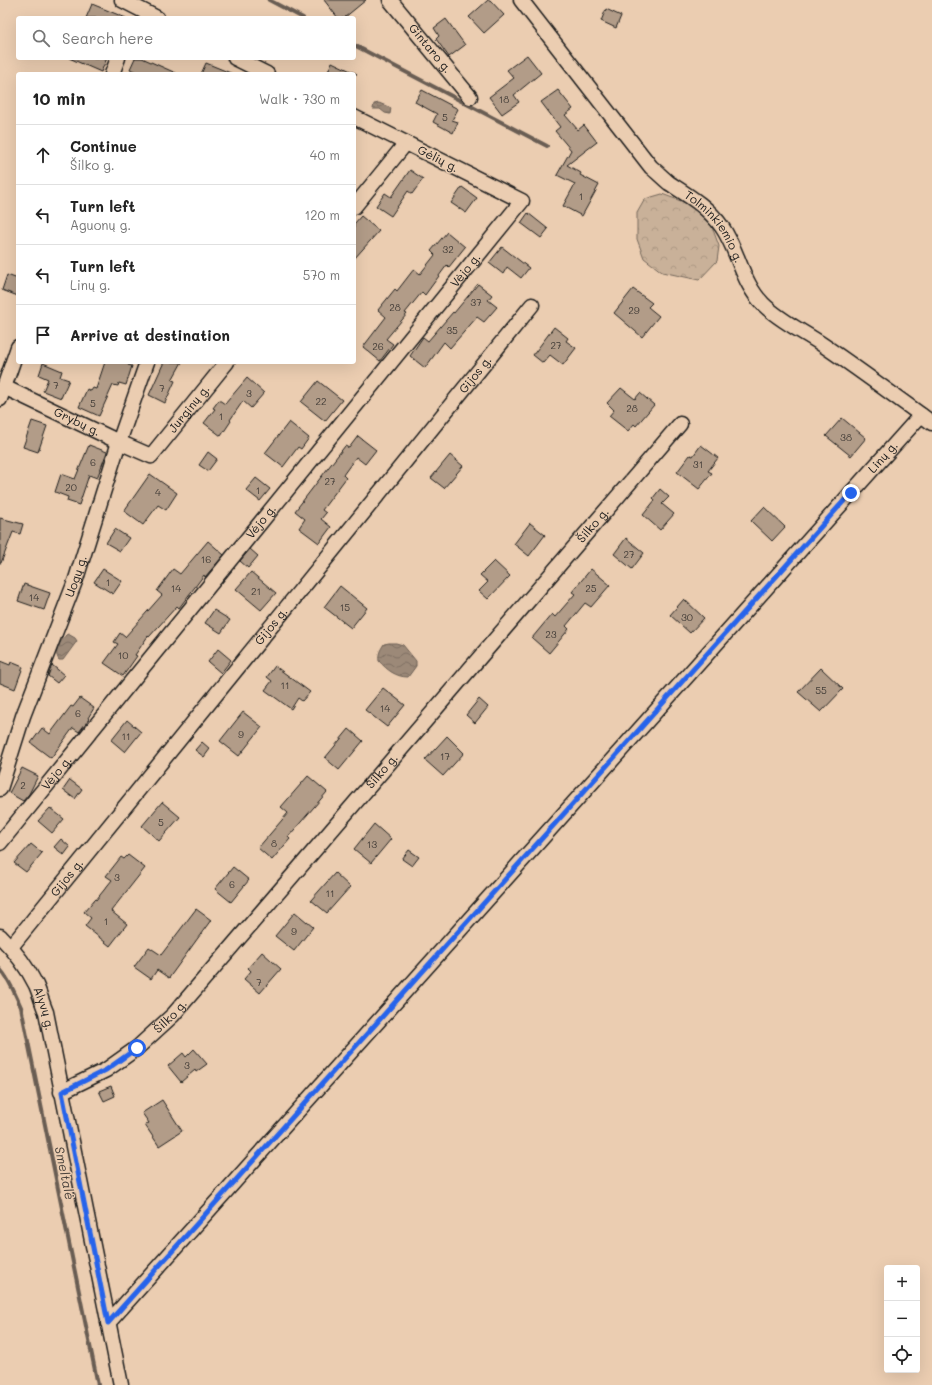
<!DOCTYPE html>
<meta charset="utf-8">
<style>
:root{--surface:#fff;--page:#f2f2f2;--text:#222;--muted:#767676;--line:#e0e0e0}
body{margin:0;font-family:Mali,sans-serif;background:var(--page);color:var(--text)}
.controls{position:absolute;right:12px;bottom:12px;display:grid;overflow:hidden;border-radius:4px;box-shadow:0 4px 16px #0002}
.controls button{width:36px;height:36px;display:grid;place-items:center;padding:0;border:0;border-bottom:1px solid var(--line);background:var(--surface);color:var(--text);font:20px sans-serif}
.stop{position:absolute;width:12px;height:12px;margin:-9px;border:3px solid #2563eb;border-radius:50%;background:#fff}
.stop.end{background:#2563eb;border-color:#fff;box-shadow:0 1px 4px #0008}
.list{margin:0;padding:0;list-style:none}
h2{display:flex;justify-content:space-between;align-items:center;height:52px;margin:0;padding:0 16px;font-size:17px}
h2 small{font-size:13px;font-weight:400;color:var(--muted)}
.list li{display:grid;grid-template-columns:26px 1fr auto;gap:12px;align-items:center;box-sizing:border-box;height:60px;padding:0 16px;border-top:1px solid var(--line)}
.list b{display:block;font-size:15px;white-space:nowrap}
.list p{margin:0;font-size:13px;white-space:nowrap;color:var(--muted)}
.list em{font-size:13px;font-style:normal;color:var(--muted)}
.icon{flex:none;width:22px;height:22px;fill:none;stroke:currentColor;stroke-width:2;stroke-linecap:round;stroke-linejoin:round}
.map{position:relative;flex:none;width:932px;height:1385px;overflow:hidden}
.search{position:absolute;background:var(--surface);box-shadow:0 4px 16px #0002;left:16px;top:16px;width:340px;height:44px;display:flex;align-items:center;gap:10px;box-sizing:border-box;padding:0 14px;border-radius:4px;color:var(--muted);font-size:15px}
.panel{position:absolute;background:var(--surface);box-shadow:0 4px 16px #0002;left:16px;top:72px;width:340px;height:292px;border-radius:4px}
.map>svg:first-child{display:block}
.forest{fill:url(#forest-crowns);stroke:#72665a}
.water{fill:url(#water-waves);stroke:#695d53}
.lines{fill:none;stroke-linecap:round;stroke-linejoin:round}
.stream{stroke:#695d53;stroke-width:4}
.building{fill:#b29c88;stroke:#1c1c1c}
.street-casing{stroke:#1c1c1c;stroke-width:17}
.street{stroke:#ebcdb1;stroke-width:14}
.route{stroke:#2563eb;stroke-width:5}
.labels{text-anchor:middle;stroke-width:3;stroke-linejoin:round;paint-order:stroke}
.number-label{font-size:10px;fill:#423c37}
.street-label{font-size:12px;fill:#1c1c1c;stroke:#ebcdb1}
.water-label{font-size:13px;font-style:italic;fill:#49423c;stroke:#ebcdb1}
</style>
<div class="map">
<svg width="932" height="1385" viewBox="0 0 932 1385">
<defs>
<pattern id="forest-crowns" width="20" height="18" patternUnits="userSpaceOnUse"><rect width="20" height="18" fill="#c9b199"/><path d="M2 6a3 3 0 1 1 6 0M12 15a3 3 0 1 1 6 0" fill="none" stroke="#ac9883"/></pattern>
<pattern id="water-waves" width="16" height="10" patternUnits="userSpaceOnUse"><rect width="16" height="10" fill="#9c8978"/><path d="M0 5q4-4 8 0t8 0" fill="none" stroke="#7e6f62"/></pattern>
</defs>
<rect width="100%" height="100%" fill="#ebcdb1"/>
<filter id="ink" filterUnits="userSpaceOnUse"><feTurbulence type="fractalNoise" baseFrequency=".025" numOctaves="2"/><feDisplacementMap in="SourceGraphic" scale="8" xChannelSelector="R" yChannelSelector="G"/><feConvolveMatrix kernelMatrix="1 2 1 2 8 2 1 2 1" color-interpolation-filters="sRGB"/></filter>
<g filter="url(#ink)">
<!-- forest -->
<path class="forest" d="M 662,194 L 689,204 L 712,227 L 719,246 L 717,261 L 699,280 L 662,272 L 644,258 L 637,239 L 637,213 L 645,199 Z"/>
<!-- water -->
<path class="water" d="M 379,103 L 391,108 L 390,114 L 385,113 L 380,109 L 373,109 L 374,104 Z
M 68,634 L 75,638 L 77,641 L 63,660 L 59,660 C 53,651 60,642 66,635 Z
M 389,643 L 396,643 L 403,645 L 416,661 L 416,666 L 408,677 C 396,677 387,670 379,661 C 378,654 380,650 384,644 Z"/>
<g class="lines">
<!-- stream -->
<path class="stream" d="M 269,0 L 303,18
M 354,45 L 547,146
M 0,969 C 10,980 15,994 21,1007 L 98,1385"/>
</g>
<!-- building -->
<path class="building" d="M 324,0 L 366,0 L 344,18 L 338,18 Z
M 488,0 L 490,0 L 504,15 L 484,33 L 469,17 Z
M 92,4 L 126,18 L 86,18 Z
M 606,9 L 621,16 L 616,28 L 601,21 Z
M 446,19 L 465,45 L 449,57 L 436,39 L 439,36 L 434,28 Z
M 527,55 L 541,73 L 514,95 L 519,102 L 502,114 L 489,97 L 514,78 L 507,70 Z
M 69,58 L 107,58 L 101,72 Z
M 135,58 L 142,58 L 178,74 L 141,74 L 130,69 Z
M 332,62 L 357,74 L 327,74 Z
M 206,63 L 233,74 L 201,74 Z
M 422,90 L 458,109 L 452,120 L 458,122 L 453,133 L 433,122 L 437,114 L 415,102 Z
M 558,90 L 573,109 L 565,115 L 578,130 L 584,125 L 597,142 L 567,165 L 581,173 L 580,175 L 599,185 L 582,216 L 563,206 L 575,184 L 557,175 L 571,150 L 555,131 L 560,127 L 541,102 Z
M 410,170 L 423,179 L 412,194 L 408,191 L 391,216 L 376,206 L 385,193 L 391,197 Z
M 462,187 L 477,198 L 466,213 L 451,203 Z
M 528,213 L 548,229 L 541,238 L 521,223 Z
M 361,216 L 379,231 L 354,259 L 354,224 Z
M 447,232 L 465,247 L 449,267 L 447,265 L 425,295 L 422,292 L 405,313 L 407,314 L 386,339 L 393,344 L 380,361 L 363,347 L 386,317 L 378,310 L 395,289 L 397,291 L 414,269 L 420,274 L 435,255 L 431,251 Z
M 502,247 L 529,268 L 521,278 L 507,267 L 503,274 L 489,263 Z
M 7,275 L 18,279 L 18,296 L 2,290 Z
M 478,284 L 492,295 L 488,300 L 497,307 L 484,322 L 477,317 L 450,348 L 444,342 L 425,368 L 410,356 L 423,337 L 428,341 L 453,312 L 454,313 Z
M 633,289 L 652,303 L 648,307 L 659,316 L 642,337 L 614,313 Z
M 554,327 L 568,338 L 566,341 L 576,348 L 563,365 L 550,355 L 543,363 L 533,355 Z
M 105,362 L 129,362 L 128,365 L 132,366 L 126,385 L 119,383 L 118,386 L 113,385 L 99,416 L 79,407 L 87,389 L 91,391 L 93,388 L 96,389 Z
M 164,362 L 182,362 L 172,380 L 175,381 L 165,403 L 149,395 Z
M 43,363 L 62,371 L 60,377 L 69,380 L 61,398 L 43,391 L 48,379 L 39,375 Z
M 247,378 L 264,393 L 251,408 L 243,401 L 230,420 L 231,421 L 221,436 L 204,423 L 215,409 L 213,408 L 219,400 L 225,404 Z
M 318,381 L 342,400 L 325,421 L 301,402 Z
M 621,388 L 635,399 L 640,393 L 654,405 L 636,426 L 634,424 L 628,431 L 609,416 L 614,410 L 607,403 Z
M 842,418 L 866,438 L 851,456 L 826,436 Z
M 32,421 L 47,426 L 38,452 L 23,447 Z
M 289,422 L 309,438 L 301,449 L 298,447 L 283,467 L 265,453 Z
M 358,436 L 376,450 L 365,464 L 356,457 L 343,475 L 346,478 L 322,510 L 326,513 L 321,519 L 331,527 L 319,543 L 299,528 L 305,519 L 295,511 L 345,446 L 349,448 Z
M 89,445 L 107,452 L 97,478 L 89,475 L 79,505 L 67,501 L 68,497 L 55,492 L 61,474 L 75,479 Z
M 701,445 L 718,458 L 708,471 L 712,473 L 699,489 L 677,472 L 690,455 L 693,456 Z
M 208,452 L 217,459 L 208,471 L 199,465 Z
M 450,455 L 463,466 L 444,488 L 431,478 Z
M 150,474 L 177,493 L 166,510 L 158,505 L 143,525 L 124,511 Z
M 256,478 L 270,489 L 260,501 L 246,490 Z
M 660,489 L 669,497 L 662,504 L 674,514 L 660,530 L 643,515 L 655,500 L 653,498 Z
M 764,507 L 785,527 L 772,541 L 751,521 Z
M 0,518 L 23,524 L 20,534 L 13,532 L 1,563 L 0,563 Z
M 530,523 L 545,535 L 529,556 L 514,544 Z
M 115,529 L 129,538 L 120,551 L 106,543 Z
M 626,538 L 644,553 L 632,569 L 614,554 Z
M 208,541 L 224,555 L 205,577 L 204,575 L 179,608 L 177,606 L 149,637 L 148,636 L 135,655 L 137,656 L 123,676 L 104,663 L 118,644 L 114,642 L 120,633 L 125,637 L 162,595 L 157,591 L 173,569 L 180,574 Z
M 250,549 L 258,556 L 248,568 L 240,561 Z
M 494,561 L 510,576 L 488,599 L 479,591 L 488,582 L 480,575 Z
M 103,569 L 122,581 L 113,594 L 94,582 Z
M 591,569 L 610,585 L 591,607 L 585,603 L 566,626 L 569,629 L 549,653 L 532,638 L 552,614 L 555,617 L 575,594 L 572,592 Z
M 251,572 L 276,593 L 261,610 L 236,589 Z
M 24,584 L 50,593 L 44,610 L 18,601 Z
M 340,586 L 367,608 L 351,628 L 324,607 Z
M 684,599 L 704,618 L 690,633 L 670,615 Z
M 214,610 L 230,620 L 221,633 L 205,623 Z
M 218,649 L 231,660 L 221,673 L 208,662 Z
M 0,661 L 10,665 L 11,662 L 23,667 L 15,689 L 0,683 Z
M 52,665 L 64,675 L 57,683 L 48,676 Z
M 275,666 L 310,692 L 302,701 L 298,698 L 291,709 L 265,690 L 272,681 L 267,677 Z
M 821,668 L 843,689 L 821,712 L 798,692 Z
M 383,688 L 405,705 L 387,727 L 365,710 Z
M 80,698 L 94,708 L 88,718 L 89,719 L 79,732 L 73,728 L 51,758 L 31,743 L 42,728 L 50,734 L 71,706 L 73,707 Z
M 479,699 L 488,707 L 475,723 L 466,715 Z
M 243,712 L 262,727 L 239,756 L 220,741 Z
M 127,720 L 141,732 L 125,752 L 111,740 Z
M 349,729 L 363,741 L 339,770 L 325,758 Z
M 447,736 L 464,753 L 443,776 L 425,760 Z
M 202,742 L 210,749 L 204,757 L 195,750 Z
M 22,768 L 38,776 L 29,794 L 23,801 L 9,793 Z
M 308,776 L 327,792 L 288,837 L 290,839 L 272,860 L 258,848 L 288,813 L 281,807 Z
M 70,780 L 82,789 L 75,799 L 63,790 Z
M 162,802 L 180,817 L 159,841 L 142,826 Z
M 50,808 L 64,819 L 52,833 L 38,821 Z
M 374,824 L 391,839 L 371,863 L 354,849 Z
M 61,839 L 70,847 L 64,855 L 54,847 Z
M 31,844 L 42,853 L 26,872 L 14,863 Z
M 409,850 L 419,857 L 412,866 L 402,859 Z
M 128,855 L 145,868 L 111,911 L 127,924 L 110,946 L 85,926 L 91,918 L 84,912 L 95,899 L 96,900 L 112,880 L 106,876 L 121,857 L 124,859 Z
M 233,867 L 249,880 L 231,902 L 215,889 Z
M 335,873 L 350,887 L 327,913 L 311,900 Z
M 196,909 L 211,920 L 169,978 L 157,970 L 151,979 L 134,967 L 149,947 L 161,955 Z
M 295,912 L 313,927 L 294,951 L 275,936 Z
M 262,952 L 281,969 L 260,993 L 244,979 L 251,971 L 248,968 Z
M 194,1049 L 207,1064 L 196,1072 L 195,1070 L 181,1082 L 168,1066 L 183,1053 L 186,1057 Z
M 111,1086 L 115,1096 L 104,1101 L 99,1091 Z
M 162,1100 L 182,1131 L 159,1146 L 145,1125 L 149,1123 L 142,1113 Z"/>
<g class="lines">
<!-- street casing -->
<g class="street-casing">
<g id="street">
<path d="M 122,0 L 157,18"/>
<path id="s1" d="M 390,0 L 470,97"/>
<path id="s2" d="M 521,0 L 651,167 C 657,172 663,178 669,183 C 689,196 708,207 722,227 C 739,252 742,283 763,304 C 780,321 804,332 823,345 C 860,370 896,397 932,423"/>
<path d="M 235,58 L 267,74"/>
<path d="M 112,74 L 118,58"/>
<path d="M 354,207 L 406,143"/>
<path id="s3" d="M 4,387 L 119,442 L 151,456 L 227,362"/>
<path d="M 0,399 L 18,347"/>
<path id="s4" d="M 0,789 L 23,716 L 76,579 L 119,442 L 147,362"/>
<path id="s5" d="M 0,843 L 522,201 L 354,117"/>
<path id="s6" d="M 0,936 C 14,950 27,967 36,985 C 40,994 42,1003 46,1012 L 121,1385"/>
<path id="s7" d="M 11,947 L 532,305"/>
<path id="s8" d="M 61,1092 L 106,1070 L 137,1048 L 173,1015 L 680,424"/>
<path id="s9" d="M 108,1323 L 921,415"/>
</g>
</g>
<!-- street -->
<use href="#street" class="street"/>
</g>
</g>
<g class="lines" filter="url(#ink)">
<!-- route -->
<path class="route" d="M 137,1048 L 106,1070 L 62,1092 L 108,1323 L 851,493"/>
</g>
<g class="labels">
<!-- number labels -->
<g class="number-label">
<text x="504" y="103">18</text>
<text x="445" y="121">5</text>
<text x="581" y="200">1</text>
<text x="448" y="253">32</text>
<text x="476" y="306">37</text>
<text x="395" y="311">28</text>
<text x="634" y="314">29</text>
<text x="452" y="334">35</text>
<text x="556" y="349">27</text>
<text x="378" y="350">26</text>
<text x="56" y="389">7</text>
<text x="162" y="392">7</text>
<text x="249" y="397">3</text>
<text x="321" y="405">22</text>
<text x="93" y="407">5</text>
<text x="632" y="412">28</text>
<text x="221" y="420">1</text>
<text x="846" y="441">38</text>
<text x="93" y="466">6</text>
<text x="698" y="468">31</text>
<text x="330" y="485">27</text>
<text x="71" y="491">20</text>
<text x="258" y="494">1</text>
<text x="158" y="496">4</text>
<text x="629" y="558">27</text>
<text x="206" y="563">16</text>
<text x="108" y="586">1</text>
<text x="176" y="592">14</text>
<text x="591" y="592">25</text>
<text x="256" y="595">21</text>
<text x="34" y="601">14</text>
<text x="345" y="611">15</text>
<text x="687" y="621">30</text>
<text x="551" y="638">23</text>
<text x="123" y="659">10</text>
<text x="285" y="689">11</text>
<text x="821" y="694">55</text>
<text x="385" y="712">14</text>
<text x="78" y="717">6</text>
<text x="241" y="738">9</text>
<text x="126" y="740">11</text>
<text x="445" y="760">17</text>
<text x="23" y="789">2</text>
<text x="161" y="826">5</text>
<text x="274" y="847">8</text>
<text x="372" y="848">13</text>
<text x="117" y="881">3</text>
<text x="232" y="888">6</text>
<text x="330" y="897">11</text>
<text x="106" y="925">1</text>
<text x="294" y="935">9</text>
<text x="259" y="986">7</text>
<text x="187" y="1069">3</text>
</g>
<!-- street labels -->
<g class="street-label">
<text dy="4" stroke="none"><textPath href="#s1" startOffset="63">Gintaro g.</textPath></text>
<text transform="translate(438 159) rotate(27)" y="4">Gėlių g.</text>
<text dy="4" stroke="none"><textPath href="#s2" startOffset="300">Tolminkiemio g.</textPath></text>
<text dy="4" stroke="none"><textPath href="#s5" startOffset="738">Vėjo g.</textPath></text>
<text dy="4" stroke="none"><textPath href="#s7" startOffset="737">Gijos g.</textPath></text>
<text dy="4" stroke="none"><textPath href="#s3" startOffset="223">Jurginų g.</textPath></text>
<text dy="4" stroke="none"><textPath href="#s3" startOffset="81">Grybų g.</textPath></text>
<text dy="4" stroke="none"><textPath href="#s9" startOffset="1162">Linų g.</textPath></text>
<text dy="4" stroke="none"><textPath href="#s5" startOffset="414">Vėjo g.</textPath></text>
<text dy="4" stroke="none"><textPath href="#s8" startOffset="782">Šilko g.</textPath></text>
<text dy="4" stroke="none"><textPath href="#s4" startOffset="226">Uogų g.</textPath></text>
<text dy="4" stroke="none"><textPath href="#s7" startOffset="413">Gijos g.</textPath></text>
<text dy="4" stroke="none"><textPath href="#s8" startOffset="458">Šilko g.</textPath></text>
<text dy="4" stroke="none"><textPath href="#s5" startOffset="90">Vėjo g.</textPath></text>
<text dy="4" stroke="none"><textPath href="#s7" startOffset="89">Gijos g.</textPath></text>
<text dy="4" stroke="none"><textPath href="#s6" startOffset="86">Alyvų g.</textPath></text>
<text dy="4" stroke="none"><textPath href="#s8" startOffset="134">Šilko g.</textPath></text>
</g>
<!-- water labels -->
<g class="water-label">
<text transform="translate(65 1173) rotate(78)" y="5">Smeltalė</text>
</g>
</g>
</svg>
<div class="controls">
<button>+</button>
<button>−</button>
<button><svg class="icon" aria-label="locate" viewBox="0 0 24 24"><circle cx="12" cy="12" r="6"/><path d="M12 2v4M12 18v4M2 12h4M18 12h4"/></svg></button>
</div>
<div class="stop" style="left:137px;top:1048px"></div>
<div class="stop end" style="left:851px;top:493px"></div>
<div class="search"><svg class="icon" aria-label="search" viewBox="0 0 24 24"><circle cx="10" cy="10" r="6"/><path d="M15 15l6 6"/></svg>Search here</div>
<section class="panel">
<h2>10 min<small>Walk · 730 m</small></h2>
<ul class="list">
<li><svg class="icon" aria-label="ahead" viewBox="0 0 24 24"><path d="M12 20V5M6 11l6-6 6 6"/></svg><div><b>Continue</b><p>Šilko g.</p></div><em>40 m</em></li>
<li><svg class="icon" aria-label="left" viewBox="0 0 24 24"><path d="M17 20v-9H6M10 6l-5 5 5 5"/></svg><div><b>Turn left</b><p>Aguonų g.</p></div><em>120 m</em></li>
<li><svg class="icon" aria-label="left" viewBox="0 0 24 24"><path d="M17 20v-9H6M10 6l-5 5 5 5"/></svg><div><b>Turn left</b><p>Linų g.</p></div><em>570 m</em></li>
<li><svg class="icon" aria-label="arrive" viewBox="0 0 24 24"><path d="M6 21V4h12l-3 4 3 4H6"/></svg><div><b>Arrive at destination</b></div></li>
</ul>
</section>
</div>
